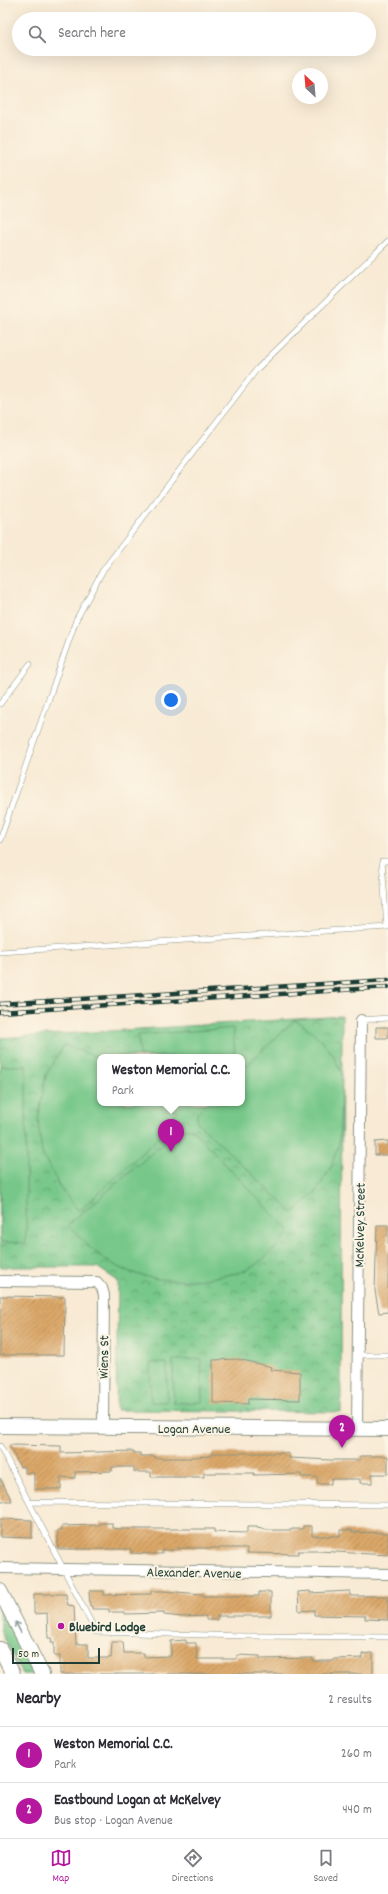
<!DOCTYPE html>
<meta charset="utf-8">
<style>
:root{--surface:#fff;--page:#f2f2f3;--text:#2b2b33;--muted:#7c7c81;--line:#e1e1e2;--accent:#b5179e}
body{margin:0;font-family:Dekko,sans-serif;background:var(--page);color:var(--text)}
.compass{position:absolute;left:292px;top:68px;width:36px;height:36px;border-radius:50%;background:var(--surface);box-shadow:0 4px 16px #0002;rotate:334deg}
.scale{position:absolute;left:12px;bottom:10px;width:88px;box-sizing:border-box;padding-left:4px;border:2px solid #1f3d34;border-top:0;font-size:11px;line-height:14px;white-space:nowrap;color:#1f3d34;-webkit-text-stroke:3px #fcf5e5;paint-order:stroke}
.you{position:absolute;left:171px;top:700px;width:14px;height:14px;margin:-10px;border:3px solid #fff;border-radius:50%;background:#1a73e8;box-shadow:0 0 0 6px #1a73e833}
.badge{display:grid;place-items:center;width:26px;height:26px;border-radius:50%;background:var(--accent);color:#fff;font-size:13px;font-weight:700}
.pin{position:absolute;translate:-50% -33px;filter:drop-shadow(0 1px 2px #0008)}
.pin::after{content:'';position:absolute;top:21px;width:14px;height:12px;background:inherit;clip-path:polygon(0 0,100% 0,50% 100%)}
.popup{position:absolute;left:97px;top:1054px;width:148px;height:52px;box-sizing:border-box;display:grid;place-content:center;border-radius:8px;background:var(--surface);filter:drop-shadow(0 1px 3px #0005);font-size:13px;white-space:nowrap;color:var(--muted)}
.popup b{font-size:15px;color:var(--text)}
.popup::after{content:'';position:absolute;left:50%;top:100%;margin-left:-8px;border:8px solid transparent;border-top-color:var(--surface)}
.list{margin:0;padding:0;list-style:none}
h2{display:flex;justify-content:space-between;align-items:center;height:52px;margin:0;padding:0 16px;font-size:17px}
h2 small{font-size:13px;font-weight:400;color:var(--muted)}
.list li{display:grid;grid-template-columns:26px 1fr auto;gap:12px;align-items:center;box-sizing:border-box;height:56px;padding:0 16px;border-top:1px solid var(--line)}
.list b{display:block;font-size:15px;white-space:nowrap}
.list p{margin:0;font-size:13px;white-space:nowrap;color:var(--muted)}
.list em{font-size:13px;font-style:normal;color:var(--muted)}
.icon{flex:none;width:22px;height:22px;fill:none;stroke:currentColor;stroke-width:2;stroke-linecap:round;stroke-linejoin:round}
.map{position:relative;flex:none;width:388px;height:1674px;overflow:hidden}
.search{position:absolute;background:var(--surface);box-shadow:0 4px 16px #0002;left:12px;right:12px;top:12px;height:44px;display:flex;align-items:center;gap:10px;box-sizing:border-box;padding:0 14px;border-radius:22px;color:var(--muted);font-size:15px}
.sheet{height:164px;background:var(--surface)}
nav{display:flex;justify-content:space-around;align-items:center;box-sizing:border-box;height:56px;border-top:1px solid var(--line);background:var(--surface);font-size:11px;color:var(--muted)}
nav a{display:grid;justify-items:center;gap:2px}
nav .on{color:var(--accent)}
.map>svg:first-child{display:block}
.grass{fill:url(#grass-tufts);stroke:#4a825e}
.park{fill:url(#park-crowns);stroke:#4a825e;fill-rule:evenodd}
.pitch{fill:#76c789;stroke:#4a825e}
.building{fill:url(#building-hatch)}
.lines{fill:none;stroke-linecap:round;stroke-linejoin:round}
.service-casing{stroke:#8c9484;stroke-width:6}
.minor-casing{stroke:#8c9484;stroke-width:12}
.secondary-casing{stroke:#8c9484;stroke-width:16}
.service{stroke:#fff;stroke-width:5}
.minor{stroke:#fff;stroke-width:10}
.secondary{stroke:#fff;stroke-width:14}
.rail-casing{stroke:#1f3d34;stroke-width:4.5}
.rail{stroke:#fcf5e5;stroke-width:3;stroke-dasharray:9;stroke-linecap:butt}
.oneway{stroke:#8f9e9a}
.poi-dot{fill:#b5179e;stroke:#fcf5e5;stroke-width:1.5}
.labels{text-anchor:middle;stroke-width:4;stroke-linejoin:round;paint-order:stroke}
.street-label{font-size:14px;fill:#1f3d34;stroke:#fcf5e5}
.poi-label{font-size:14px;font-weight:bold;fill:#1f3d34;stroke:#fcf5e5;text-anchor:start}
</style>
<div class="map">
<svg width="388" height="1674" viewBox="0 0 388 1674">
<defs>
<pattern id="grass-tufts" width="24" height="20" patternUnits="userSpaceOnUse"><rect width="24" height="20" fill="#76c789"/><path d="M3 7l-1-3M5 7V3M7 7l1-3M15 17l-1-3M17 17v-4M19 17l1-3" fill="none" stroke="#60a371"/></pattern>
<pattern id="park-crowns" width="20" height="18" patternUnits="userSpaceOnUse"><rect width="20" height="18" fill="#76c789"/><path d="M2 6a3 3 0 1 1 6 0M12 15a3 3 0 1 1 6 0" fill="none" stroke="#60a371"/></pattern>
<pattern id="building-hatch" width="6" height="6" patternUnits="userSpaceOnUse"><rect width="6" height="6" fill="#dca869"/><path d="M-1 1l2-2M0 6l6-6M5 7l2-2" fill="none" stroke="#b28a57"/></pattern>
</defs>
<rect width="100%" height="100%" fill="#fcf5e5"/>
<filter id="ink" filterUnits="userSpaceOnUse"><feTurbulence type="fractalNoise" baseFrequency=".025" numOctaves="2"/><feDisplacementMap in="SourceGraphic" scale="8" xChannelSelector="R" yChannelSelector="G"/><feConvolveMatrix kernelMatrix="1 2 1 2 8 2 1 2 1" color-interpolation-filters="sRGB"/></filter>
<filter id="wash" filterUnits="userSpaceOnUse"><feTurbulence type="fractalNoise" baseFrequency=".012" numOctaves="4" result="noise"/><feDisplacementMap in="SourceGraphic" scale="16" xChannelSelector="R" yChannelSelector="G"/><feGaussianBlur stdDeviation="0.9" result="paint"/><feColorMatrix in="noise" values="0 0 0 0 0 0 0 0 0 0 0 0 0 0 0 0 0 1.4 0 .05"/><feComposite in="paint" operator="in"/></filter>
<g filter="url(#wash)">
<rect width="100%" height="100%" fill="#f8ead4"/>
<!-- grass -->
<path class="grass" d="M 0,1601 L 36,1674 L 22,1674 L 0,1629 Z"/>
<!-- park -->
<path class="park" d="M 342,1016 L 341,1412 L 116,1410 L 118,1281 L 97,1267 L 0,1267 L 0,1038 ZM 100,1057 L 242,1057 L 242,1103 L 100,1103 Z"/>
<!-- pitch -->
<path class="pitch" d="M 295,1020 L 313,1032 L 332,1053 L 342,1074 L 339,1144 L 331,1167 L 316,1192 L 293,1213 L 197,1122 L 197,1113 L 207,1103 L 242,1103 L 242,1070 Z
M 233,1028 L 235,1057 L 140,1057 L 138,1035 Z
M 64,1045 L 100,1058 L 100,1103 L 167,1103 L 175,1113 L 174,1123 L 79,1211 L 61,1189 L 42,1153 L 38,1120 L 46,1075 Z
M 0,1066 L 26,1066 L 26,1243 L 0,1242 Z
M 180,1129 L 192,1129 L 290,1232 C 278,1245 267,1258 252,1267 C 244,1273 229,1274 220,1276 C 181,1285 136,1281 103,1258 C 90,1249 79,1236 68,1225 Z
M 201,1359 L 202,1402 L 174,1403 L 173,1360 Z
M 150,1363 L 167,1363 L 167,1402 L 151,1402 Z"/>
<g id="blocks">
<!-- building -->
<path class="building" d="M 376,1027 L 388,1027 L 388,1038 L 376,1038 Z
M 388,1141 L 388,1155 L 375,1155 L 375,1142 Z
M 377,1225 L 388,1225 L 388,1312 L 379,1313 L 375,1291 Z
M 0,1296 L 65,1297 L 64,1355 L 0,1355 Z
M 238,1359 L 272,1367 L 271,1370 L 300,1372 L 300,1400 L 248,1399 L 248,1404 L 213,1403 L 213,1360 Z
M 9,1445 L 61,1446 L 61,1453 L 134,1451 L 134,1453 L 140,1453 L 140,1456 L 155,1456 L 155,1458 L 191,1458 L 191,1457 L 212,1456 L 212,1453 L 286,1453 L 289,1454 L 289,1458 L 331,1460 L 360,1460 L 360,1456 L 388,1456 L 388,1474 L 372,1474 L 372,1483 L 360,1483 L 360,1479 L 331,1479 L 331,1484 L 317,1484 L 317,1477 L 301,1477 L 301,1474 L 254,1475 L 254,1473 L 204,1473 L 204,1477 L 151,1477 L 151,1472 L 134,1472 L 134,1467 L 112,1467 L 112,1471 L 75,1472 L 75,1478 L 61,1477 L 61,1489 L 34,1489 L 34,1473 L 25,1473 L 25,1467 L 20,1467 Z
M 0,1478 L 12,1501 L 0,1501 Z
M 0,1519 L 32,1520 L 32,1538 L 0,1537 Z
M 100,1523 L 112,1523 L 112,1528 L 119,1529 L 214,1529 L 214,1532 L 247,1533 L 247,1527 L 257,1527 L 257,1528 L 267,1530 L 292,1530 L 292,1529 L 303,1529 L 303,1526 L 312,1526 L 312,1536 L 340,1536 L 340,1530 L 352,1530 L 352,1532 L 388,1533 L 388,1555 L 318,1551 L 298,1551 L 298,1554 L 247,1553 L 247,1548 L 177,1548 L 177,1550 L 162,1550 L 162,1554 L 153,1554 L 131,1553 L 131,1549 L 58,1549 L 58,1530 L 62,1530 L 62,1526 L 100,1525 Z
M 89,1591 L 104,1591 L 104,1595 L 151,1594 L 151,1591 L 163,1591 L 203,1594 L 203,1596 L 259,1596 L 259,1592 L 271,1592 L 271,1616 L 217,1616 L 217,1620 L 206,1620 L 206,1616 L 182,1617 L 164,1615 L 164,1613 L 124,1614 L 124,1612 L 109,1612 L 109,1609 L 92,1609 L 92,1606 L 90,1606 Z
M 310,1591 L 310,1593 L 350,1591 L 350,1596 L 388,1596 L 388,1620 L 365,1619 L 365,1616 L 314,1615 L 314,1610 L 299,1611 L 298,1592 Z
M 34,1594 L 66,1594 L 68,1605 L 74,1606 L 76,1644 L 88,1644 L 88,1658 L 111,1658 L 112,1642 L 123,1642 L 124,1653 L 144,1653 L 144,1657 L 171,1656 L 171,1641 L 186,1640 L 186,1643 L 196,1643 L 197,1659 L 237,1659 L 237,1655 L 260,1656 L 260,1659 L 313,1658 L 313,1661 L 334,1661 L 334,1659 L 362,1658 L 362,1654 L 373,1653 L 373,1674 L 60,1674 L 60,1656 L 54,1656 L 54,1642 L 51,1642 L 52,1638 L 48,1638 L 47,1613 L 34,1614 Z"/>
</g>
</g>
<g filter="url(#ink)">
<use href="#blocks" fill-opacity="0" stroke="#8c9484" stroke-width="1"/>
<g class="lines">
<!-- service casing -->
<g class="service-casing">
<path id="service" d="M 0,704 L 30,664
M 0,840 L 76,620 L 103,570 L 257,369 L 388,241
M 387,927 L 382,861 L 388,861
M 0,952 L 388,927
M 361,1020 L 388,1018
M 357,1355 L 388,1355
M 0,1446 L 96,1632 L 245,1636 L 388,1637
M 29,1502 L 388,1505"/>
</g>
<!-- minor casing -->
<g class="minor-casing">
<path id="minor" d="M 0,1281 L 97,1282 L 102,1288 L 104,1295 L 103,1427
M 357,1429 L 361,1020
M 0,1568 L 388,1574"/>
</g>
<!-- secondary casing -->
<g class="secondary-casing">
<path id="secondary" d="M 0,1426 L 388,1429
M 0,1591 L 42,1674
M 0,1649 L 13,1674"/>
</g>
<!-- service -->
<use href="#service" class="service"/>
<!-- minor -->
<use href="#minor" class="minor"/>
<!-- secondary -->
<use href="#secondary" class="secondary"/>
<!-- rail casing -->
<g class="rail-casing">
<path id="rail" d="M 0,1004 L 388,980
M 0,1012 L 388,987"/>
</g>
<!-- rail -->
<use href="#rail" class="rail"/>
</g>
<!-- one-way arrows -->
<defs><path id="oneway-shaft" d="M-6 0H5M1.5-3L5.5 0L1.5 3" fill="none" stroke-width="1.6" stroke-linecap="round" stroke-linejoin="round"/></defs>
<use class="oneway" href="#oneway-shaft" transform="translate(18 1627) rotate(-117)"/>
</g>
<!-- markers -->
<circle class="poi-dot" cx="61" cy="1626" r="4"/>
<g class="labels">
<!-- street labels -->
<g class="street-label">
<text transform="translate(359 1225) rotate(-89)" y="5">McKelvey Street</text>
<text transform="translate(103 1357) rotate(-89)" y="5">Wiens St</text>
<text x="194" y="1433">Logan Avenue</text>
<text transform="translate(194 1572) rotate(1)" y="5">Alexander Avenue</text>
</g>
<!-- poi labels -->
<g class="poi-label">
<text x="69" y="1631">Bluebird Lodge</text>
</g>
</g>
</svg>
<svg class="compass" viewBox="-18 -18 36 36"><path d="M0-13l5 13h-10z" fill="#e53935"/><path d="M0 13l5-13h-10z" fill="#7c7c81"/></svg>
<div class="scale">50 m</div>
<div class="you"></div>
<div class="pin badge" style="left:171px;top:1152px">1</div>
<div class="popup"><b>Weston Memorial C.C.</b>Park</div>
<div class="pin badge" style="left:342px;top:1448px">2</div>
<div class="search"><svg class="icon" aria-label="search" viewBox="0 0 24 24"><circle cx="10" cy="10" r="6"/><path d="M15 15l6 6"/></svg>Search here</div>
</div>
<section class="sheet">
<h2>Nearby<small>2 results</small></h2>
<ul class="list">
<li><span class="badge">1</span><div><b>Weston Memorial C.C.</b><p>Park</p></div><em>260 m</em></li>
<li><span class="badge">2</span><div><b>Eastbound Logan at McKelvey</b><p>Bus stop · Logan Avenue</p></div><em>440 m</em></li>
</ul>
</section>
<nav>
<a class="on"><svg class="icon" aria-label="map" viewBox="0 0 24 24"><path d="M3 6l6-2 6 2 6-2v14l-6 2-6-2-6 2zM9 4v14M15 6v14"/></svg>Map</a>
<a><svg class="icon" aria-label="directions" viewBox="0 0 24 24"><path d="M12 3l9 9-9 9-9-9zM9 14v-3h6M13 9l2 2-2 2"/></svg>Directions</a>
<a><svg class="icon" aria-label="saved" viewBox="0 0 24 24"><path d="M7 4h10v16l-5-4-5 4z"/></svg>Saved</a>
</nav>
